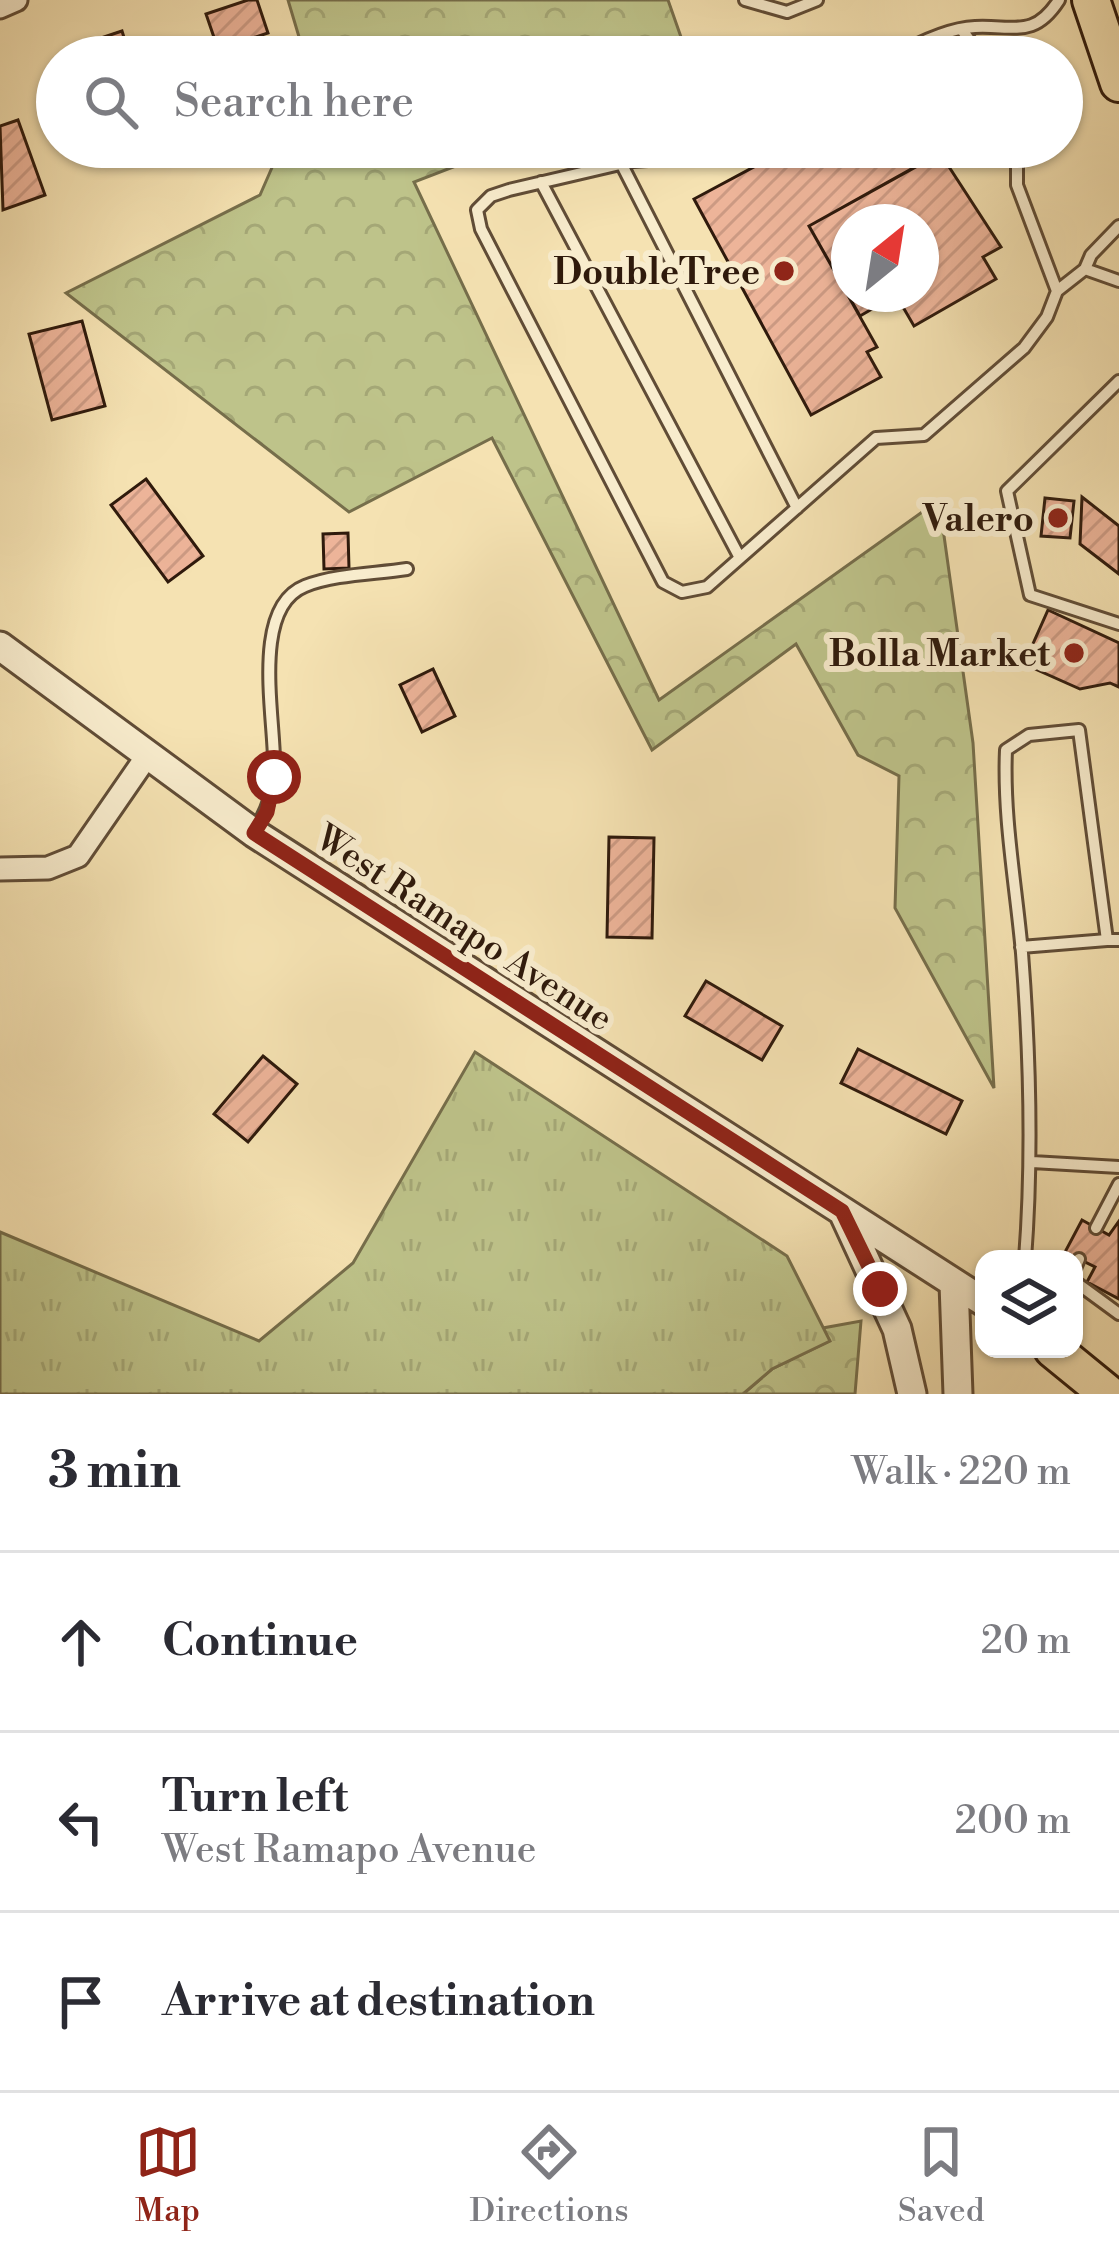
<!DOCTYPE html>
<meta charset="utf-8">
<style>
:root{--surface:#fff;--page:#f2f2f3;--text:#2b2b33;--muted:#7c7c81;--line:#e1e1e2;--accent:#8f2418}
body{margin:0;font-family:"Libre Bodoni",serif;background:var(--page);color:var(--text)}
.controls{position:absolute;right:36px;bottom:36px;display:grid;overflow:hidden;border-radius:24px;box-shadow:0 3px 9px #0004}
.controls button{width:108px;height:108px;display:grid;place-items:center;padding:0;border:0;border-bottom:3px solid var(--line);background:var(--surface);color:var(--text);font:60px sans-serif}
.compass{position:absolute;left:831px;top:204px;width:108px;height:108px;border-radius:50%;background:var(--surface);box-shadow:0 3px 9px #0004;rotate:30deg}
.stop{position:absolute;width:36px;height:36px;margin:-27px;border:9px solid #8f2418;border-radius:50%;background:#fff}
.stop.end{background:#8f2418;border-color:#fff;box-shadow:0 3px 12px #0008}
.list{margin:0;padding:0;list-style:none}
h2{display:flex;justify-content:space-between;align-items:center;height:156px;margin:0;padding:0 48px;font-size:51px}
h2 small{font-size:39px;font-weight:400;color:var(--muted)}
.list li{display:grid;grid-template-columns:78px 1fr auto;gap:36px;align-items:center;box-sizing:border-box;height:180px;padding:0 48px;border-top:3px solid var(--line)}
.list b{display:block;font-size:45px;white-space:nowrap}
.list p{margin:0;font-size:39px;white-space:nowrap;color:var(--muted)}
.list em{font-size:39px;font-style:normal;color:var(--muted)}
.icon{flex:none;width:66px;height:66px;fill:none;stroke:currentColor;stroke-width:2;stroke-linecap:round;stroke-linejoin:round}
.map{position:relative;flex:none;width:1119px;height:1394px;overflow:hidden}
.search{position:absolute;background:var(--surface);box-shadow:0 3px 9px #0004;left:36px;right:36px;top:36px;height:132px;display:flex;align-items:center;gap:30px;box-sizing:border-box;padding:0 42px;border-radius:66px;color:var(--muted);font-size:45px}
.sheet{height:696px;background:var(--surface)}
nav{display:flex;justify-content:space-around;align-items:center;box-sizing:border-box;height:168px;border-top:3px solid var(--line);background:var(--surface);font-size:33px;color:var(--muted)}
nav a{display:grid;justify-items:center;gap:6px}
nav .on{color:var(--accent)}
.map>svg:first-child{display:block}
.forest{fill:url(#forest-crowns);stroke:#766e4b;stroke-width:3}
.park{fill:url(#park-tufts);stroke:#766e4b;stroke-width:3}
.building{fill:url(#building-hatch);stroke:#2f1a0c;stroke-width:3;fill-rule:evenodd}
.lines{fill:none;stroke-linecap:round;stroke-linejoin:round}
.service-casing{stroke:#604c36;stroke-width:16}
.minor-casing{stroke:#604c36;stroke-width:27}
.tertiary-casing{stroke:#604c36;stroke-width:33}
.trunk-casing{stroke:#2f1a0c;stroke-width:42}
.service{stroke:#f8eccd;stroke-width:10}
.minor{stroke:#f8eccd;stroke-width:21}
.tertiary{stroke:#f8eccd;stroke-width:27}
.trunk{stroke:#f5e2b2;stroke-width:36}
.route{stroke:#8f2418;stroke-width:15}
.poi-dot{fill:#8f2418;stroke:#f8eccd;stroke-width:4.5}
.labels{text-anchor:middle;stroke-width:12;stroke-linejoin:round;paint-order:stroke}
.poi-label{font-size:36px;font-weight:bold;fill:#2f1a0c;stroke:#f8eccd;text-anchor:end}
.street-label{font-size:36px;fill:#2f1a0c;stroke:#f8eccd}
</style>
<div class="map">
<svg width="1119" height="1394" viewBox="0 0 1119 1394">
<defs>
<pattern id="forest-crowns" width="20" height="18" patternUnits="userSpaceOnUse" patternTransform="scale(3)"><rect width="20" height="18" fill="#bec38a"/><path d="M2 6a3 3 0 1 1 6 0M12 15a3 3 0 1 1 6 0" fill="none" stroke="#a4a776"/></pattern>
<pattern id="park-tufts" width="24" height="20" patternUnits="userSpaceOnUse" patternTransform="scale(3)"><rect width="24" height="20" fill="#bec38a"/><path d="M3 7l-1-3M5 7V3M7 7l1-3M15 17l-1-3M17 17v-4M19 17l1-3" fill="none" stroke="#a4a776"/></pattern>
<pattern id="building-hatch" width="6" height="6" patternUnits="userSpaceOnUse" patternTransform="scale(3)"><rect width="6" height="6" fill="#edb499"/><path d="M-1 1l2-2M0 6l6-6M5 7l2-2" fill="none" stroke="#cc9a83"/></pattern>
</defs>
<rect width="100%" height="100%" fill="#f5e2b2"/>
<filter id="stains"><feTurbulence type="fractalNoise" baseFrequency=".00167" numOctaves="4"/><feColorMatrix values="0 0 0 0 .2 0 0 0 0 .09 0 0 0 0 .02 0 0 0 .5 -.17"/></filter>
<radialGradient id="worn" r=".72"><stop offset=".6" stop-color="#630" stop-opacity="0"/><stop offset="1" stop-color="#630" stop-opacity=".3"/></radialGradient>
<!-- forest -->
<path class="forest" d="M 288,0 L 668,0 L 688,57 L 305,57 Z
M 281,147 L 505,147 L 414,182 L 659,700 L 939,500 L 973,743 L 994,1088 L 895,908 L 899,776 L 858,755 L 796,644 L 652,750 L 492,438 L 349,512 L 66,293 L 260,195 Z
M 861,1321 L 855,1394 L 743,1394 L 772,1369 L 829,1341 L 823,1328 Z"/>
<!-- park -->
<path class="park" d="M 475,1052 L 787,1256 L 830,1341 L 772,1369 L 743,1394 L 0,1394 L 0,1232 L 259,1341 L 353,1263 Z"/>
<!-- building -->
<path class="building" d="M 248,0 L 257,0 L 268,33 L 218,49 L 206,14 Z
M 122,31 L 130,57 L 74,57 L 71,48 Z
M 18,120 L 45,195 L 3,210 L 0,126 Z
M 791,147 L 952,147 L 809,226 L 877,347 L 867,352 L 881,377 L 811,415 L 694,199 Z
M 940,153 L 1001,247 L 983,257 L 996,279 L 914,326 L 896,295 L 860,316 L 809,226 ZM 849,222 L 921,222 L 921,294 L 849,294 Z
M 82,321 L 105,406 L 52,420 L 29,334 Z
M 146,479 L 203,556 L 168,582 L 111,505 Z
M 1082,497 L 1119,526 L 1119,574 L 1080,544 Z
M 1045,498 L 1074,501 L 1070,538 L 1041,536 Z
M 348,533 L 349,568 L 324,569 L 323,534 Z
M 1048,610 L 1119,643 L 1119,687 L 1110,683 L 1080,689 L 1024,664 Z
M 433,669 L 455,716 L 422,732 L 400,685 Z
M 609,837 L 654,838 L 652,938 L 607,937 Z
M 706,981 L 782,1026 L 762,1060 L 685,1016 Z
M 858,1049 L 962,1101 L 946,1134 L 841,1083 Z
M 263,1056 L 297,1084 L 248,1142 L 214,1114 Z
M 1082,1220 L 1109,1235 L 1119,1221 L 1119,1299 L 1087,1282 L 1095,1267 L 1065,1252 Z"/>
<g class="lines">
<!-- service casing -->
<g class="service-casing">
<path id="service" d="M 745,0 L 787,12 L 817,0
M 962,30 L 982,57
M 893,57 C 916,44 948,28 975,27 C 1014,25 1034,39 1059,0
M 727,147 L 693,157 L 633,161 L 509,190 L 491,196 L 477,210 L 481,229 L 663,582 L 682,592 L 707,587 L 876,438 L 924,435 L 1024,348 L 1047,317 L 1057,291 L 1085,269
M 1017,147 L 1017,185 L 1057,291
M 621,163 L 797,508
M 541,182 L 740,558
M 1119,226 L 1091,255 L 1085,269 L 1119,281
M 1119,381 L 1007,491 L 1030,595 L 1119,624
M 255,830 C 265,814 272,798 274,778 C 278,730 247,609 305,586 C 335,574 375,574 407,569
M 1021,947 L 1107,940
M 1032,1162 L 1119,1167
M 1096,1228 L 1119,1184
M 1025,1259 C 1033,1156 1030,1056 1022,953 C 1016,885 1003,818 1006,750 L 1029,735 L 1079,730 L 1107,940 L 1119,940
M 1074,1271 L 1079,1259
M 1074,1281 L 1119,1314"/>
</g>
<!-- minor casing -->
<g class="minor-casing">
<path id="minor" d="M 0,7 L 16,0
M 0,869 L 48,868 L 78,856 L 147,756"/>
</g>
<!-- tertiary casing -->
<g class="tertiary-casing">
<path id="tertiary" d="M 0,646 L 254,833 L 984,1302
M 844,1214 L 897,1329 L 912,1394
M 954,1284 L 958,1394"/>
</g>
<!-- trunk casing -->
<g class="trunk-casing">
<path id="trunk" d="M 1091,0 L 1119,83
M 1053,1349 L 1108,1394"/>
</g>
<!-- service -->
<use href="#service" class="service"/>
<!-- minor -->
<use href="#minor" class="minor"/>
<!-- tertiary -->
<use href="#tertiary" class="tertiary"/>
<!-- trunk -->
<use href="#trunk" class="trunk"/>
</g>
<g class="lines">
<!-- route -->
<path class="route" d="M 274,777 L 267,812 L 254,833 L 842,1211 L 880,1289"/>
</g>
<!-- markers -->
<g class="poi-dot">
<circle cx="784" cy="271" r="12"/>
<circle cx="1058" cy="518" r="12"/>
<circle cx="1074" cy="653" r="12"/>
</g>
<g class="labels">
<!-- poi labels -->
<g class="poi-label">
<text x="760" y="284">DoubleTree</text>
<text x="1034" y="531">Valero</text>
<text x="1050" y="666">Bolla Market</text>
</g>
<!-- street labels -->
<g class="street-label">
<text transform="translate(465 927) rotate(33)" y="13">West Ramapo Avenue</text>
</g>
</g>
<rect width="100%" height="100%" filter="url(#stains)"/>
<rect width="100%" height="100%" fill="url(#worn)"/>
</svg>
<div class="controls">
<button><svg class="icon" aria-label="layers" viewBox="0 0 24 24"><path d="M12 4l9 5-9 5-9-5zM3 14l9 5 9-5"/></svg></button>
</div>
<svg class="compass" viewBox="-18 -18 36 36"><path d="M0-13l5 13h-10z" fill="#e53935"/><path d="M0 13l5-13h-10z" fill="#7c7c81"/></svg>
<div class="stop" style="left:274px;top:777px"></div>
<div class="stop end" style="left:880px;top:1289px"></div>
<div class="search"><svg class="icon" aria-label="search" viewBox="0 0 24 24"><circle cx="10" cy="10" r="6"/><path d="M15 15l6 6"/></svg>Search here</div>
</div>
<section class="sheet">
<h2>3 min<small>Walk · 220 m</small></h2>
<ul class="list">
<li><svg class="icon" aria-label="ahead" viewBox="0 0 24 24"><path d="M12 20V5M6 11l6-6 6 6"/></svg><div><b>Continue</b></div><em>20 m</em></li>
<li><svg class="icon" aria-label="left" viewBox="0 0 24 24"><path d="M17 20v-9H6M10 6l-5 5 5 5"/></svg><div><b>Turn left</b><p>West Ramapo Avenue</p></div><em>200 m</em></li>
<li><svg class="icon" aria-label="arrive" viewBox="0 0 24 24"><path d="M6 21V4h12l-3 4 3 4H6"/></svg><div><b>Arrive at destination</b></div></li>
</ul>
</section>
<nav>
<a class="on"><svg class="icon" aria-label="map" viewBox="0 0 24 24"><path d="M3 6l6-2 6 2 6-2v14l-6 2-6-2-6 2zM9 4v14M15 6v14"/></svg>Map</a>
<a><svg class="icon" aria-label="directions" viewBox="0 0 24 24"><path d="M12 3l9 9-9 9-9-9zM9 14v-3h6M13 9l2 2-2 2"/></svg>Directions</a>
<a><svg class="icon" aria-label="saved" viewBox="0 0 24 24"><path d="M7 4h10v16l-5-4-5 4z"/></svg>Saved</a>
</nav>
